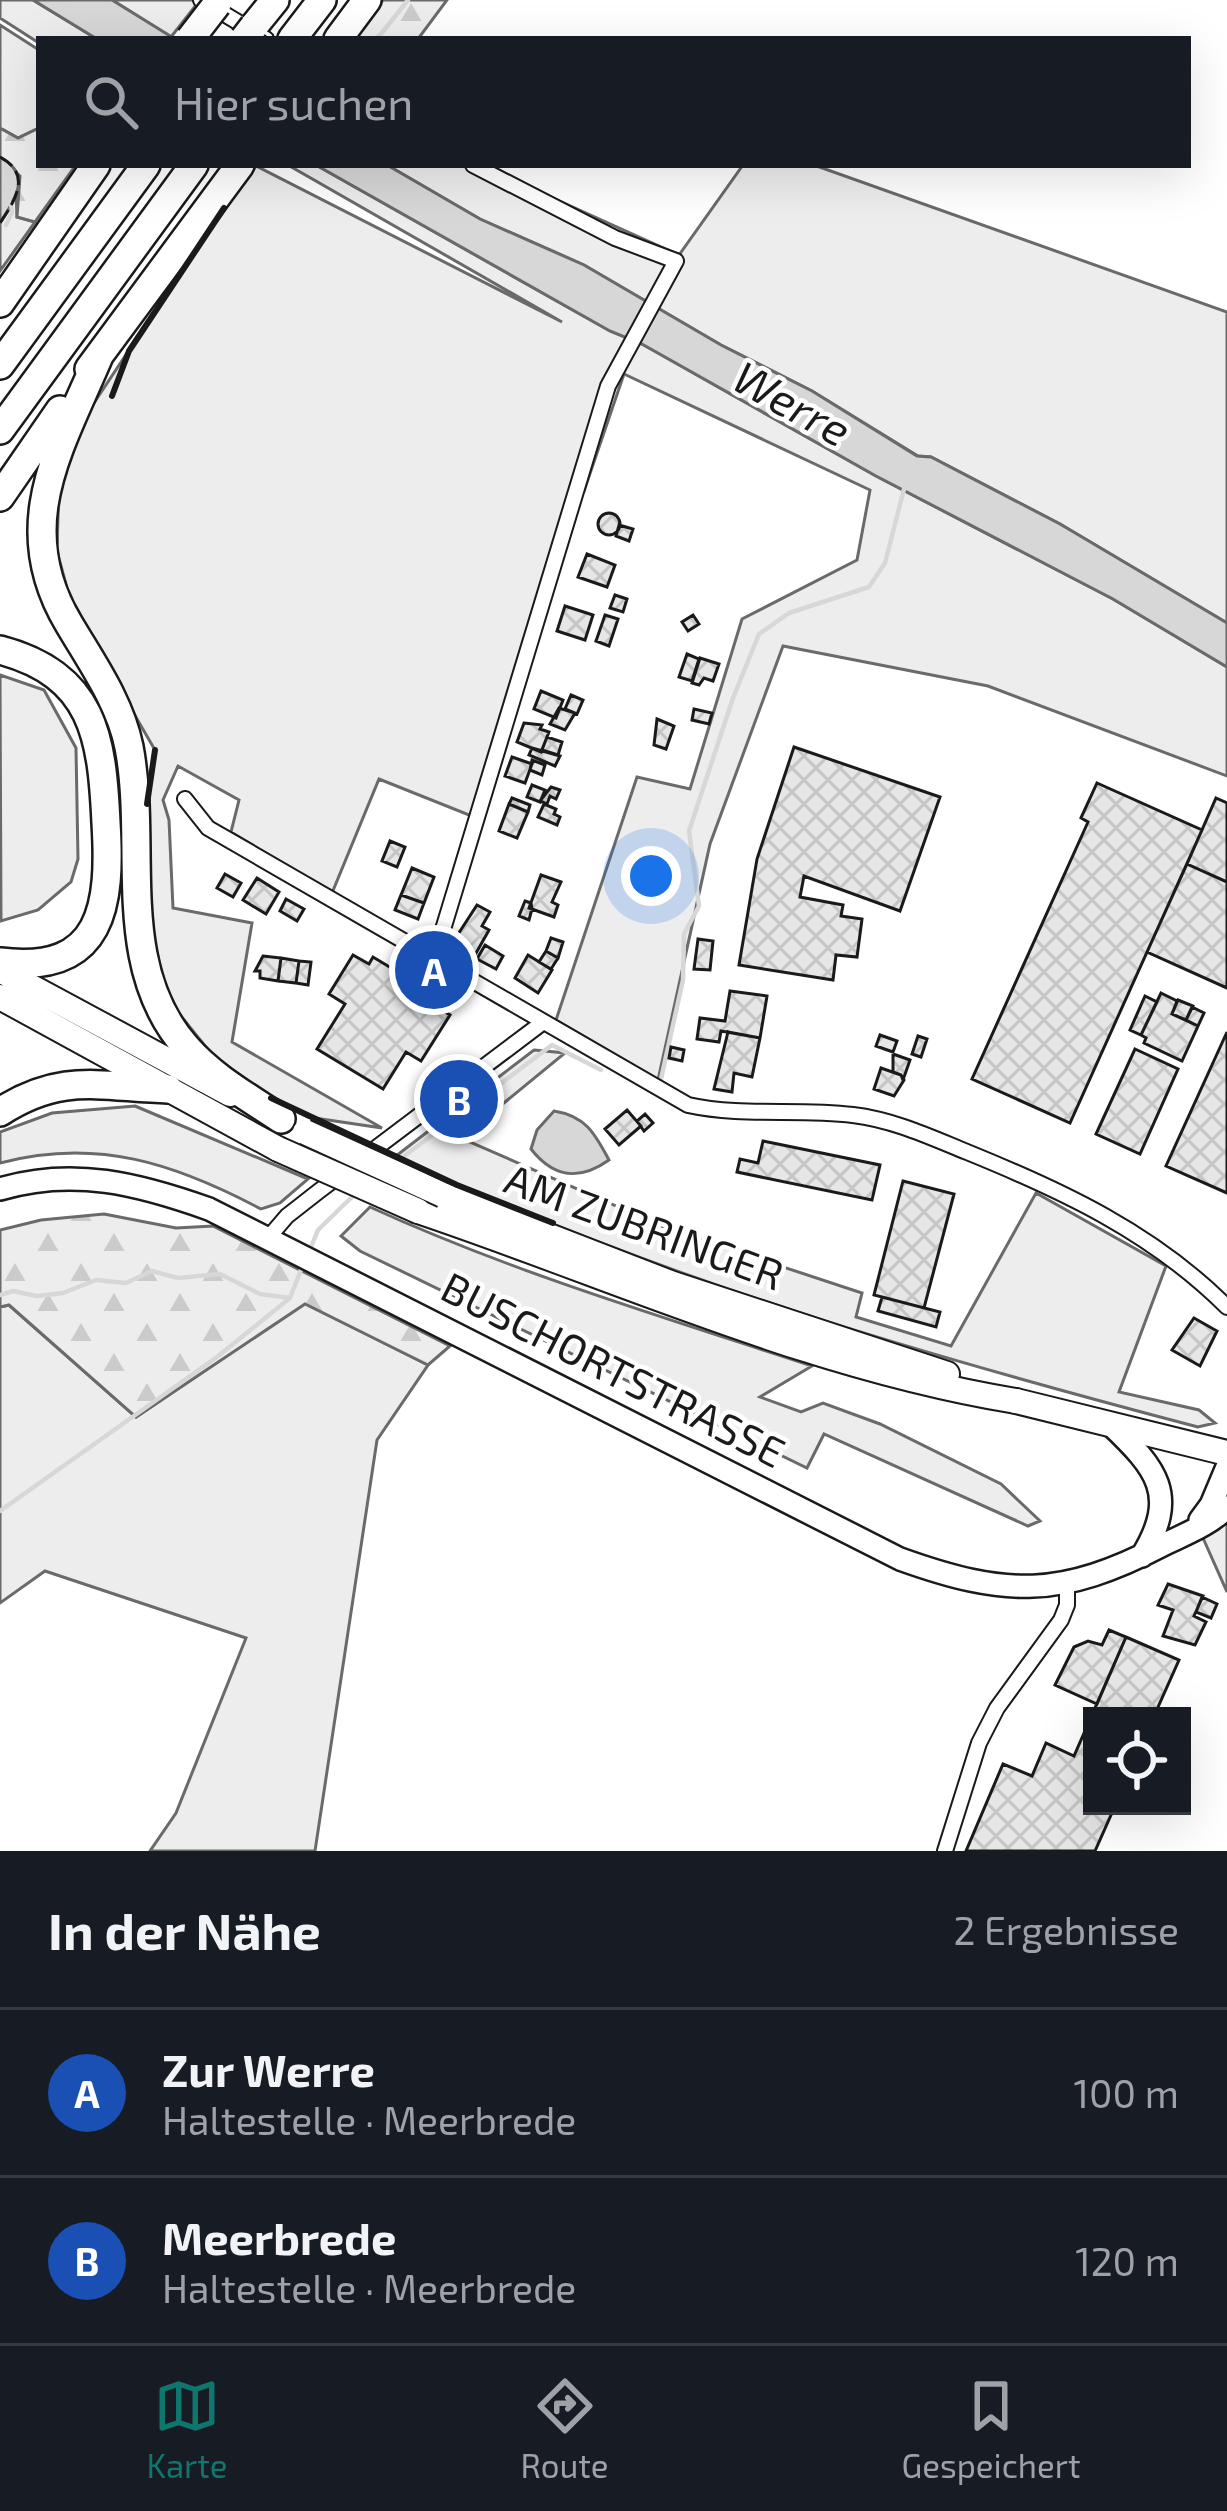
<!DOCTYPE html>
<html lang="de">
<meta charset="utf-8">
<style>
:root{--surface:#171b24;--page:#20242c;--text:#f1f3f6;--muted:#9ea1a6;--line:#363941;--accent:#0f766e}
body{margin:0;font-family:"Exo 2",sans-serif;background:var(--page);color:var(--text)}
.controls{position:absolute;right:36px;bottom:36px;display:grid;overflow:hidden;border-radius:0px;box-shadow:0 12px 48px #0002}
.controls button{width:108px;height:108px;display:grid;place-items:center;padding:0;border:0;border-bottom:3px solid var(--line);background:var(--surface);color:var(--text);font:60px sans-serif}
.you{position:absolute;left:651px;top:876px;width:42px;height:42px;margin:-30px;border:9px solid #fff;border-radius:50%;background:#1a73e8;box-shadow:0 0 0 18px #1a73e833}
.badge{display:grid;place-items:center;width:78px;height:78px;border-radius:50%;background:var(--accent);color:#fff;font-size:39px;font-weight:700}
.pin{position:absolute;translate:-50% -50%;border:6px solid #fff;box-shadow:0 3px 12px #0006}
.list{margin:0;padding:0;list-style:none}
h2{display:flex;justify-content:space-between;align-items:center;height:156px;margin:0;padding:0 48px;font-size:51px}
h2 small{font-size:39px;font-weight:400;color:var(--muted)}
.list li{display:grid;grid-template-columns:78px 1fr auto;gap:36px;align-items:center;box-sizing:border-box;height:168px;padding:0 48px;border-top:3px solid var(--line)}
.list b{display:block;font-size:45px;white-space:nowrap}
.list p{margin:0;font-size:39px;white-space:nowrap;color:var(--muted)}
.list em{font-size:39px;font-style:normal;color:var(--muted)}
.icon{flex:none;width:66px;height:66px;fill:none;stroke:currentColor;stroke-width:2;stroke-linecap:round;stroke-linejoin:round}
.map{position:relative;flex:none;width:1227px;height:1851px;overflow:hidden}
.search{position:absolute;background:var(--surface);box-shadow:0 12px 48px #0002;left:36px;right:36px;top:36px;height:132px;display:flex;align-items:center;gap:30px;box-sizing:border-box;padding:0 42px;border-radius:0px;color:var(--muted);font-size:45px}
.sheet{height:492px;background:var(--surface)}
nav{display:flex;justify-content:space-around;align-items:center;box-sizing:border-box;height:168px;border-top:3px solid var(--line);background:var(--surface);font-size:33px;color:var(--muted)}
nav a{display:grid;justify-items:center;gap:6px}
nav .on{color:var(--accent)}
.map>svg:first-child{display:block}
.green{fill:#ededed;stroke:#6a6a6a;stroke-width:3}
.forest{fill:url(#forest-firs);stroke:#6a6a6a;stroke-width:3}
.water{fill:#d7d7d7;stroke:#6a6a6a;stroke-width:3}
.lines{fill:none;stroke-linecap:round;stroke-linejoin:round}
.stream{stroke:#d7d7d7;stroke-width:4.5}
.building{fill:url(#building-cross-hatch);stroke:#1a1a1a;stroke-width:3}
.minor-casing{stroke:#1a1a1a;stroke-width:18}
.secondary-casing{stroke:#1a1a1a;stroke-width:26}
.primary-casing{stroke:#1a1a1a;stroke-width:28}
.trunk-casing{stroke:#1a1a1a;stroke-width:28}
.motorway-casing{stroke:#1a1a1a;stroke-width:32}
.minor{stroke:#fff;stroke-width:14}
.secondary{stroke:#fff;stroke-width:21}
.primary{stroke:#fff;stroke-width:24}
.trunk{stroke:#fff;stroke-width:24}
.motorway{stroke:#fff;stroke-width:27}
.trunk-bridge-casing{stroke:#1a1a1a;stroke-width:28;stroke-linecap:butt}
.motorway-bridge-casing{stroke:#1a1a1a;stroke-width:32;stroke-linecap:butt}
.trunk-bridge{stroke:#fff;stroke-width:24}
.motorway-bridge{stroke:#fff;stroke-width:27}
.fence{stroke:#1a1a1a;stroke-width:3;stroke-dasharray:15 6;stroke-linecap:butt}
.wall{stroke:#1a1a1a;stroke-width:6}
.labels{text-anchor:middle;stroke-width:9;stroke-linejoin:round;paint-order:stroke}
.street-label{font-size:42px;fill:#1a1a1a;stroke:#fff}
.water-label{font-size:45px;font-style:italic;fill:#1a1a1a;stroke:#fff}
</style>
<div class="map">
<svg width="1227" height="1851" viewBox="0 0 1227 1851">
<defs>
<pattern id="forest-firs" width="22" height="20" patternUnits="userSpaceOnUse" patternTransform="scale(3)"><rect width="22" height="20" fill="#ededed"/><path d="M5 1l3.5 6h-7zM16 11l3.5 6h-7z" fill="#cbcbcb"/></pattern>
<pattern id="building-cross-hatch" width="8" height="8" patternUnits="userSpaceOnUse" patternTransform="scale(3)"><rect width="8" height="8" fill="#e6e6e6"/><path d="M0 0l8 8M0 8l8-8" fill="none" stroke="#c5c5c5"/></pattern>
</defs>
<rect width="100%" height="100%" fill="#fff"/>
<!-- green -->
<path class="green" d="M 0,0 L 33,0 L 97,39 L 39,39 L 39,43 L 0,18 Z
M 112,0 L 200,0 L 171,37 Z
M 0,25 L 39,50 L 39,128 L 18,138 L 0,128 Z
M 288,165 L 316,165 L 610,331 L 642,344 L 876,476 L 1113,599 L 1227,667 L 1227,776 L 988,686 L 783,646 L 710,844 L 658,1080 L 556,1020 L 637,777 L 690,789 L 742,619 L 857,560 L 870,490 L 624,374 L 584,491 L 575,488 L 474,817 L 379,779 L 332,893 L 231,832 L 239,800 L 178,766 L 163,800 L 169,820 L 173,908 L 252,923 L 232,1042 L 382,1128 L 308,1117 L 275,1100 L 214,1057 L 172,1005 L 163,980 L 151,925 L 147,801 L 155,750 L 72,607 L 57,551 L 59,479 L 84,418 L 224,207 L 256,166 L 562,322 Z
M 387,165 L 490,165 L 544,194 L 679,255 L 743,165 L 814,165 L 1227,312 L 1227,623 L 1060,524 L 931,457 L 918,456 L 812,391 L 721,345 L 584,265 L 480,219 Z
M 16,193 L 17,217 L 35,222 L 0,271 L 0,223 Z
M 0,675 L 44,690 L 76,748 L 78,859 L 71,882 L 38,910 L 1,921 Z
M 534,1050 L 565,1053 L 461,1138 L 671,1230 L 862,1293 L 856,1317 L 951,1346 L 1036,1193 L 1166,1266 L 1119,1392 L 1199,1410 L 1215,1423 L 1198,1427 C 924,1355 653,1277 396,1156 Z
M 135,1106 L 308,1179 L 280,1203 L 261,1209 C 176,1164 97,1137 0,1163 L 0,1132 L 52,1113 Z
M 370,1207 C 512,1272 663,1317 812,1366 L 760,1397 L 801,1412 L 823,1403 L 880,1424 L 1001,1484 L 1040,1521 L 1028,1526 L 824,1434 L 807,1468 L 360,1251 L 341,1236 Z
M 305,1303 L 428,1365 L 377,1440 L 315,1851 L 150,1851 L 176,1813 L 246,1638 L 45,1571 L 0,1603 L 0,1307 L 9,1305 L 136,1417 Z"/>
<!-- forest -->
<path class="forest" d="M 383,0 L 447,0 L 418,39 L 354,39 Z
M 0,128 L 18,138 L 39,128 L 39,165 L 76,165 L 35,222 L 17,217 L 20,176 L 0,157 Z
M 104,1214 L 176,1228 L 213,1226 L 450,1346 L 428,1365 L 305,1304 L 136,1417 L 9,1305 L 0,1307 L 0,1230 L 41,1220 Z
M 1227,1516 L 1227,1592 L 1203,1538 Z"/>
<!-- water -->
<path class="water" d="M 33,0 L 112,0 L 175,39 L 97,39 Z
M 0,157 C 32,174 16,199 0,223 Z
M 316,165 L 387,165 L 480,219 L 584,265 L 721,345 L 812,391 L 917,456 L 931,457 L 1060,524 L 1227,623 L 1227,667 L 1113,599 L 876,476 L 642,344 L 610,331 Z
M 554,1111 C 586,1116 595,1134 609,1160 C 578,1182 553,1177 531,1149 L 537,1130 Z"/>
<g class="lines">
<!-- stream -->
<path class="stream" d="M 377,39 L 408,0
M 6,225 L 12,212 L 11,203
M 661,1079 L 683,980 L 684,934 L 699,906 L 689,831 L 733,698 L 759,634 L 789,613 L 869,587 L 885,563 L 904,489
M 395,1163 L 552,1045 L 601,1070
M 309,1252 L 318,1230 L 357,1192
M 0,1295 L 13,1291 L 37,1296 L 63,1293 L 96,1280 L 126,1283 L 152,1271 L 178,1278 L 220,1274 L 260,1294 L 290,1298
M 0,1511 L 217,1357 L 290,1298 L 304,1262"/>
</g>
<!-- building -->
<path class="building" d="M598 524a11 11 0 1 1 22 0a11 11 0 1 1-22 0Z
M 619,525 L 633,529 L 629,541 L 616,536 Z
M 587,554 L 615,565 L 607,587 L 578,577 Z
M 615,595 L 627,599 L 623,612 L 610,608 Z
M 565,606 L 593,615 L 585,640 L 557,631 Z
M 605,615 L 618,619 L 609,646 L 596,641 Z
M 693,615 L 699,624 L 688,631 L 682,622 Z
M 687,654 L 699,659 L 692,681 L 679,677 Z
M 700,658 L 719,664 L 713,681 L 704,678 L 699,685 L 692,683 Z
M 541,691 L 563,700 L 556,718 L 534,709 Z
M 571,695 L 583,700 L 577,714 L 565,709 Z
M 559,708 L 575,713 L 565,730 L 550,724 Z
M 694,709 L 712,713 L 709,724 L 692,720 Z
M 657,719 L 674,726 L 666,749 L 654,745 Z
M 524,723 L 542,725 L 540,729 L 549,732 L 541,752 L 517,742 Z
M 547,737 L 562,742 L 558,755 L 542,750 Z
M 794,747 L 940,797 L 900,911 L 804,876 L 800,897 L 843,905 L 841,916 L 862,919 L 857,957 L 836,955 L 833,980 L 739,965 L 757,859 Z
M 532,748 L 560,756 L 555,766 L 529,755 Z
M 512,757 L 532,764 L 525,783 L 505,776 Z
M 532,760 L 545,765 L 542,775 L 530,770 Z
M 1097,783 L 1202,830 L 1070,1123 L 972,1079 L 1088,822 L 1081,818 Z
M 532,785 L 545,790 L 540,802 L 527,797 Z
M 551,787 L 560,790 L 556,799 L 550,796 L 547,804 L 540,801 Z
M 512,798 L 530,805 L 528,812 L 509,804 Z
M 1216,798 L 1227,803 L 1227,882 L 1187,864 Z
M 509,804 L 528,812 L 517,838 L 499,831 Z
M 544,804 L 556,809 L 554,814 L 560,817 L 557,825 L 538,817 Z
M 390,841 L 405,847 L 397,867 L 382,861 Z
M 1187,864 L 1227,882 L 1227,988 L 1147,952 Z
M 412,868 L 434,877 L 424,903 L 401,895 Z
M 225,874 L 241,883 L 233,897 L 217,888 Z
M 541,875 L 561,882 L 552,902 L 558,905 L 554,917 L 529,908 Z
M 257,878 L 279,892 L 266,914 L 243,900 Z
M 401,895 L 424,903 L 418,919 L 395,910 Z
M 286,899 L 304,909 L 297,921 L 280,911 Z
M 525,901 L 531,903 L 532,909 L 529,920 L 519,916 Z
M 477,905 L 490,912 L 482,926 L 489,930 L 475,955 L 453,942 Z
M 551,938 L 563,942 L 558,958 L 546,951 Z
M 698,939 L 713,941 L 710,970 L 694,969 Z
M 485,945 L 503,956 L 496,969 L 477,959 Z
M 546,951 L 558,958 L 551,969 L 539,962 Z
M 353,955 L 369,964 L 373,957 L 441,998 L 436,1006 L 450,1015 L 421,1061 L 406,1052 L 383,1089 L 317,1049 L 345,1004 L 329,994 Z
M 528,955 L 552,970 L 538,993 L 515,978 Z
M 263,956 L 281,958 L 278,981 L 260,978 L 260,971 L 255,971 Z
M 281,958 L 299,961 L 296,983 L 278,981 Z
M 299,961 L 311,962 L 308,985 L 296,983 Z
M 730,991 L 767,996 L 760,1038 L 721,1031 L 719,1042 L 697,1039 L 700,1018 L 725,1021 Z
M 1161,993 L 1177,1001 L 1172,1014 L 1198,1026 L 1182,1061 L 1144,1043 L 1146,1038 L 1141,1035 Z
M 1145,996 L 1157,1002 L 1141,1035 L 1130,1030 Z
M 1178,1000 L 1193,1006 L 1186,1020 L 1172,1014 Z
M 1192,1007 L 1204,1013 L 1198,1026 L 1186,1020 Z
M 728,1032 L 760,1038 L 752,1077 L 734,1073 L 732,1092 L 714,1089 Z
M 1227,1032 L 1227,1193 L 1166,1166 Z
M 880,1035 L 897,1041 L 893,1052 L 876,1046 Z
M 918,1036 L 927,1039 L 921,1057 L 912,1054 Z
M 671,1047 L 684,1050 L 682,1061 L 669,1058 Z
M 1135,1049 L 1178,1069 L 1140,1154 L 1096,1134 Z
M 893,1054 L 910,1060 L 903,1080 L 901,1075 L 893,1072 Z
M 881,1068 L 901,1075 L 904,1080 L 894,1096 L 874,1089 Z
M 627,1110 L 641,1126 L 619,1145 L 605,1129 Z
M 645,1114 L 653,1123 L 644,1131 L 637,1121 Z
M 763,1141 L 880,1165 L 872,1200 L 737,1172 L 740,1159 L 758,1163 Z
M 903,1181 L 954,1194 L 924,1308 L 874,1295 Z
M 882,1297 L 940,1312 L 936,1327 L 878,1311 Z
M 1194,1318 L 1217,1331 L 1200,1366 L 1172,1350 Z
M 1168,1584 L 1203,1596 L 1194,1616 L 1206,1622 L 1195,1645 L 1163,1636 L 1173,1610 L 1158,1605 Z
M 1202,1597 L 1217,1604 L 1211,1618 L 1196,1612 Z
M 1109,1630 L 1126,1637 L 1097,1704 L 1055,1685 L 1074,1647 L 1088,1641 L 1102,1645 Z
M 1126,1637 L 1179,1660 L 1154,1716 L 1092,1716 L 1092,1806 L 1115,1806 L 1095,1851 L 966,1851 L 1003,1764 L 1032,1776 L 1046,1743 L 1074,1756 Z"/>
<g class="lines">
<!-- minor casing -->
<g class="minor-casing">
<path id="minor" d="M 201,0 L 266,39
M 185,799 L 208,828 L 688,1105 C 743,1117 798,1108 853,1115 C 894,1120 930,1137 967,1152 C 1063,1191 1153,1233 1227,1307
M 434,959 L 608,386 L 676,261 L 615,238 L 473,165
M 269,1237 L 287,1216 L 319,1191 L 542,1023
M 945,1851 L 979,1743 L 997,1708 L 1061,1620 L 1067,1605 L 1067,1585"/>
</g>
<!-- secondary casing -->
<g class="secondary-casing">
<path id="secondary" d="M 0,1189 C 73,1167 139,1184 209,1209 L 900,1559 C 1006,1597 1061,1598 1163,1545 C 1185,1534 1210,1525 1227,1507
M 1110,1424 C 1157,1469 1179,1495 1142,1556
M 1200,1520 L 1211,1505 L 1227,1467"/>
</g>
<!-- primary casing -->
<g class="primary-casing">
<path id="primary" d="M 1016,1401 L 1227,1453"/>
</g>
<!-- trunk casing -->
<g class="trunk-casing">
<path id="trunk" d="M 0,970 L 230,1094
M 0,997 L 278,1149
M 443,1195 L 673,1284 L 947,1374
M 418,1211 C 617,1278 808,1367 1016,1401"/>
</g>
<!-- motorway casing -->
<g class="motorway-casing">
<path id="motorway" d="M 254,26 L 275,0
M 292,39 L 322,0
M 338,39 L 367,0
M 0,303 L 96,165
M 99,356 C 60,448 10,526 69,624 C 92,663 120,702 129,747 C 148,847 113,964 186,1047 C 212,1077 248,1097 281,1119
M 0,365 L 146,165
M 89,369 L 240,165
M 0,430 L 194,165
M 0,497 L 60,410
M 0,650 C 94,675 102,737 106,823 C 111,904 104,975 0,962
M 0,1112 C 62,1072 100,1087 168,1089"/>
</g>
<!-- minor -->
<use href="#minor" class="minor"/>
<!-- secondary -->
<use href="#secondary" class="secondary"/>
<!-- primary -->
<use href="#primary" class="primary"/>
<!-- trunk -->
<use href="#trunk" class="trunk"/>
<!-- motorway -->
<use href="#motorway" class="motorway"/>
<!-- trunk-bridge casing -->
<g class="trunk-bridge-casing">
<path id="trunk-bridge" d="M 305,1132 L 443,1195
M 278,1149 L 418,1211"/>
</g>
<!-- motorway-bridge casing -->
<g class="motorway-bridge-casing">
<path id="motorway-bridge" d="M 190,39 L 217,4
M 244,39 L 254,26"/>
</g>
<!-- trunk-bridge -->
<use href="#trunk-bridge" class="trunk-bridge"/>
<!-- motorway-bridge -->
<use href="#motorway-bridge" class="motorway-bridge"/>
<!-- fence -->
<path class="fence" d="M 0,157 C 32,174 16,199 0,223"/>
<!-- wall -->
<path class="wall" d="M 112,396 L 129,351 L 224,208
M 147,804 L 155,750
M 271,1098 L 457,1185 L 553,1223"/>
</g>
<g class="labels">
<!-- street labels -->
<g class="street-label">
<text transform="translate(644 1227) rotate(20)" y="15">AM ZUBRINGER</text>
<text transform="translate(613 1370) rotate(27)" y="15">BUSCHORTSTRASSE</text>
</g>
<!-- water labels -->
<g class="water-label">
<text transform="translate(792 404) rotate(29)" y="16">Werre</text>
</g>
</g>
</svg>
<div class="controls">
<button><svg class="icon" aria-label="locate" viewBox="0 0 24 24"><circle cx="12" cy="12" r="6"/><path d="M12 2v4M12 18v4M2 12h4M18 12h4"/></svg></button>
</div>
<div class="you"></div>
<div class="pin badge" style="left:434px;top:970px;background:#1a4fb4">A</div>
<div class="pin badge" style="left:459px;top:1099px;background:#1a4fb4">B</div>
<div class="search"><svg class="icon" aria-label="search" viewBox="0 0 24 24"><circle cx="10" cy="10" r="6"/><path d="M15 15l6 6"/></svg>Hier suchen</div>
</div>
<section class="sheet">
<h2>In der Nähe<small>2 Ergebnisse</small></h2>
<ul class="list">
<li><span class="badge" style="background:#1a4fb4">A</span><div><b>Zur Werre</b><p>Haltestelle · Meerbrede</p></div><em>100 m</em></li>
<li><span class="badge" style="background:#1a4fb4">B</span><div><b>Meerbrede</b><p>Haltestelle · Meerbrede</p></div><em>120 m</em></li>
</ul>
</section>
<nav>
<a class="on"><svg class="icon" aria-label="map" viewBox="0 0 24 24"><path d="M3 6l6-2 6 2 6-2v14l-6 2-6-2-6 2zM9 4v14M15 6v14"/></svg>Karte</a>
<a><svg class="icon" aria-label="directions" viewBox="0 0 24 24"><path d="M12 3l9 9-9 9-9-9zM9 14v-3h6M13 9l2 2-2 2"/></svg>Route</a>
<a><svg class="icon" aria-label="saved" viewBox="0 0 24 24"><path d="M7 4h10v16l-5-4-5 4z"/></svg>Gespeichert</a>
</nav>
